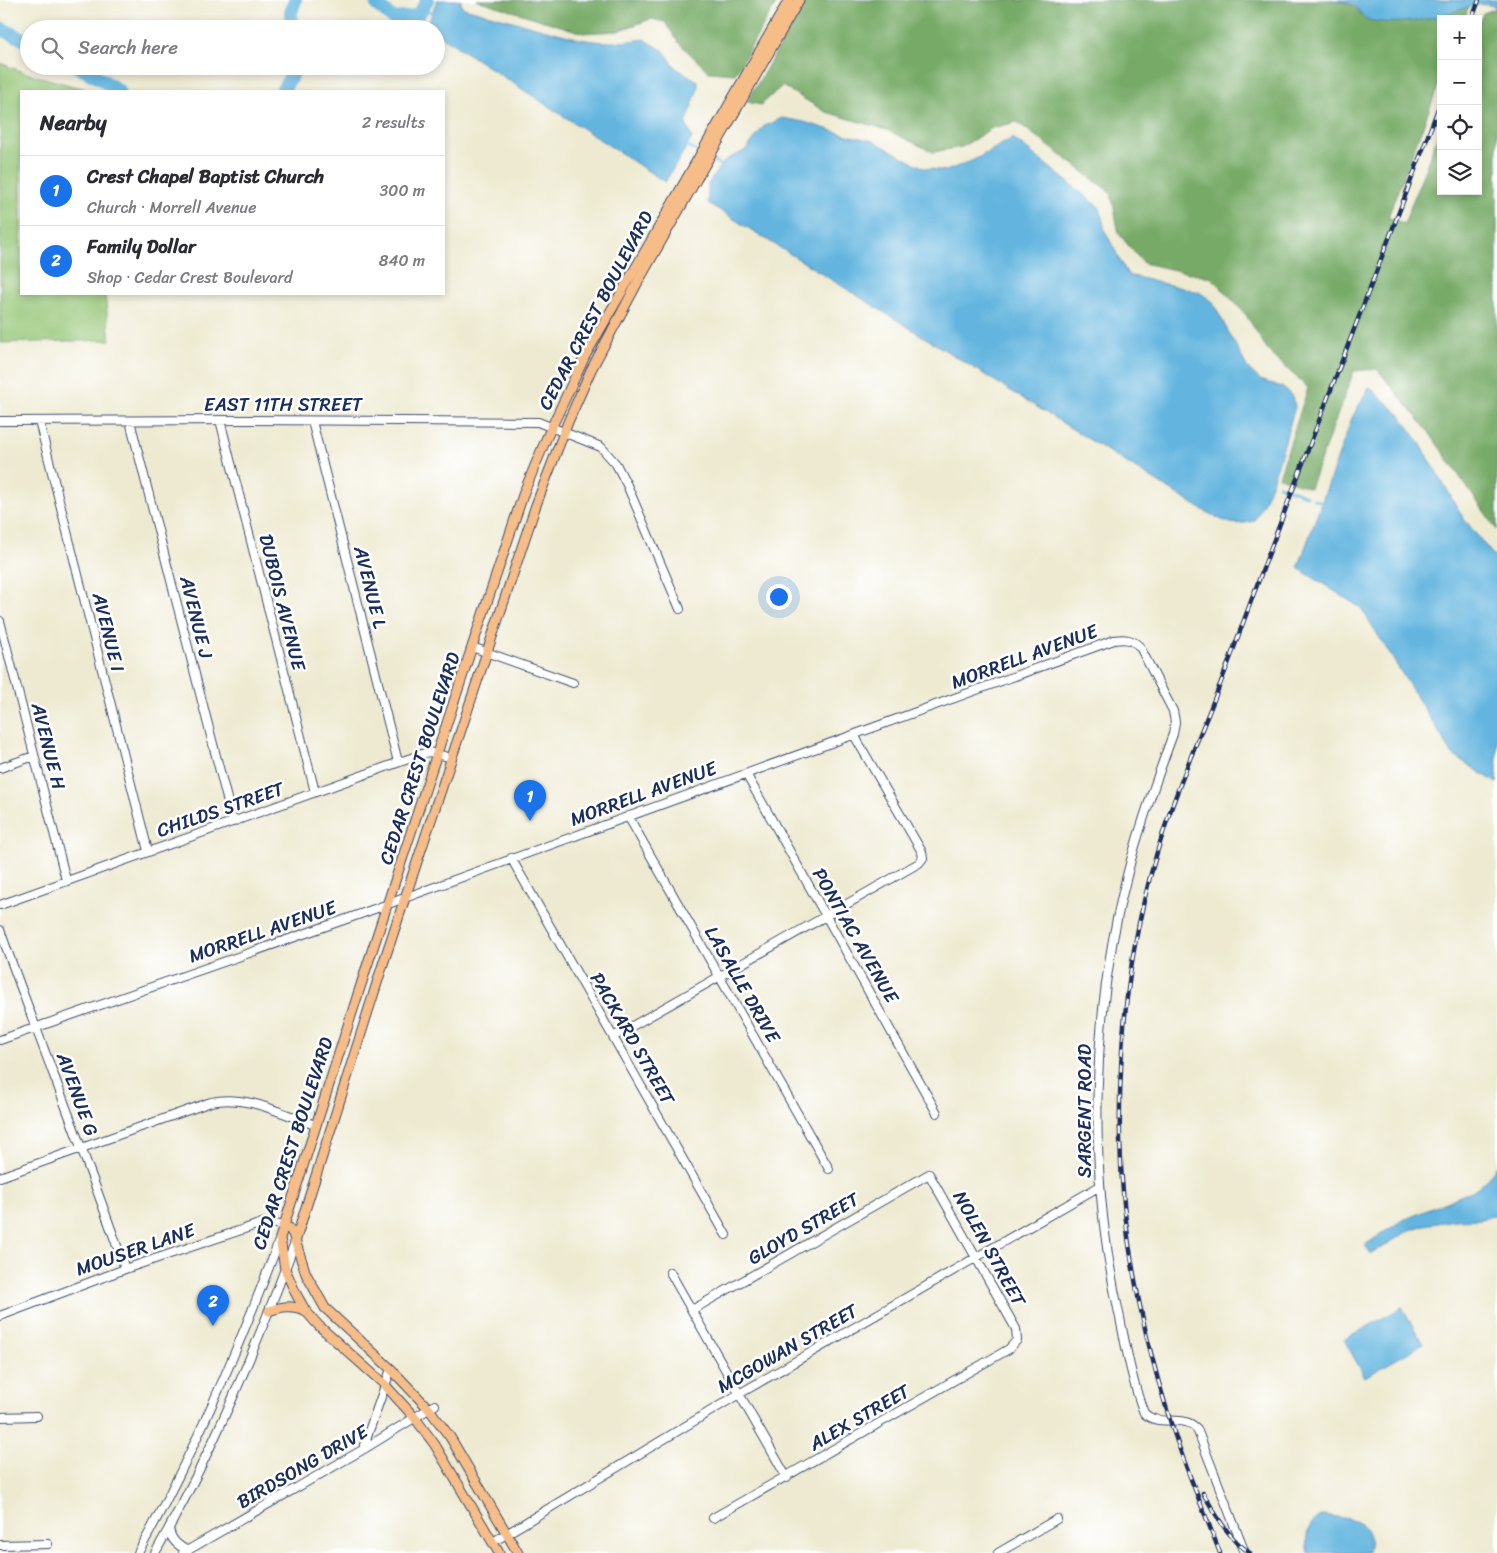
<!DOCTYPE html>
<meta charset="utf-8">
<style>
:root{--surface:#fff;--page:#f2f2f3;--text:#2b2b33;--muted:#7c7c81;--line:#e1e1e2;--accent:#1a73e8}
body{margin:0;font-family:Sriracha,sans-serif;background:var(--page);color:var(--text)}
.controls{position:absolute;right:15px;top:15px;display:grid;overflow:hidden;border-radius:0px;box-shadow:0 2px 8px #0003}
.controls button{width:45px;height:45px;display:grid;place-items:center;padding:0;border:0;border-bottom:1px solid var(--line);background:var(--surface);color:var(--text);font:25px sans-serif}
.you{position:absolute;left:778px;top:596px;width:18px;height:18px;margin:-12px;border:4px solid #fff;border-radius:50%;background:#1a73e8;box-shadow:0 0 0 8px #1a73e833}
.badge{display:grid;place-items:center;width:32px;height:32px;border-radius:50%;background:var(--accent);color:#fff;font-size:16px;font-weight:700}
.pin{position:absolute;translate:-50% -41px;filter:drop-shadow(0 1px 2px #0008)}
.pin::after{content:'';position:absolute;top:26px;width:18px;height:15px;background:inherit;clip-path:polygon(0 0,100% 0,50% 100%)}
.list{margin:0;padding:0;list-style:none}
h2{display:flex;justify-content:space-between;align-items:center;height:65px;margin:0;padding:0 20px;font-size:21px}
h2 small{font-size:16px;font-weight:400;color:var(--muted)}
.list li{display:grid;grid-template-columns:32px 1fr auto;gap:15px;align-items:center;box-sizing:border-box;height:70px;padding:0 20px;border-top:1px solid var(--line)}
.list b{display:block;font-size:19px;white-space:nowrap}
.list p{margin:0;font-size:16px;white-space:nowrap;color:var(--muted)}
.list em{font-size:16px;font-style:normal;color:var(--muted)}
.icon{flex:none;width:28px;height:28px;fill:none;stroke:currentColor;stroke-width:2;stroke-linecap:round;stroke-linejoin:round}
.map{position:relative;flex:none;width:1497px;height:1553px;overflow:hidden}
.search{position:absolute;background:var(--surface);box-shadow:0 2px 8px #0003;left:20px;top:20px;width:425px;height:55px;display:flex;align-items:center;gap:12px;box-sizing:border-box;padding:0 18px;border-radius:28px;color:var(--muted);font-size:19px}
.panel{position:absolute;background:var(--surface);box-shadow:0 2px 8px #0003;left:20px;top:90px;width:425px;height:205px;border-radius:0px}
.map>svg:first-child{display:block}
.green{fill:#94c575;stroke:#587a6a}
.forest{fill:#7a6;stroke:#496c62}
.water{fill:#64b5df;stroke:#40729e}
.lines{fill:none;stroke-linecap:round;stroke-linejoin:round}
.stream{stroke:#64b5df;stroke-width:2.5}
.river{stroke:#64b5df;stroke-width:14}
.minor-casing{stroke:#3b4b6f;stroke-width:10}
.major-casing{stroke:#3b4b6f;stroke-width:11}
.minor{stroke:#fff;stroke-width:8}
.major{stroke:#f7bd88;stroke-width:9}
.rail-casing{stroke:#1b2f5e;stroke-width:4.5}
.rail{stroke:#fff;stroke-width:2.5;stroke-dasharray:8;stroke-linecap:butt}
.labels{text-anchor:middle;stroke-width:5;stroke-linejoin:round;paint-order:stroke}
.street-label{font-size:19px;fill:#1b2f5e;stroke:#fff}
</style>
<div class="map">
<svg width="1497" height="1553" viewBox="0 0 1497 1553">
<rect width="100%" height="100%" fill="#fff"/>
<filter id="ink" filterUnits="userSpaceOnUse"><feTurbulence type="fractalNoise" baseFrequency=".02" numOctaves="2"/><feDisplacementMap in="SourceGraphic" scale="10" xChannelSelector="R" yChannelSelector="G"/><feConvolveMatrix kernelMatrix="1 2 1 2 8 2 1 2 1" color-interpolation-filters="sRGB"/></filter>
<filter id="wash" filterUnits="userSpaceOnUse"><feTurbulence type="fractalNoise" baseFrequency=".0096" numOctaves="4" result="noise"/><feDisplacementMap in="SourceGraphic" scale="20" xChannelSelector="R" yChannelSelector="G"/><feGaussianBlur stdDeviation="1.12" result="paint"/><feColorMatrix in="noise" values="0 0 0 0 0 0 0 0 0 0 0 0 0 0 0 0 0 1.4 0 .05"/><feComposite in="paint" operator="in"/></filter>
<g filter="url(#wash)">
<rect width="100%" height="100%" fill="#eeead2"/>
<!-- green -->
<path class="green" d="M 0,63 L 26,73 L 85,89 L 85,91 L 21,91 L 21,294 L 105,294 L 110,340 L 0,343 Z"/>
<!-- forest -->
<path class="forest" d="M 477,0 L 778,0 L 735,74 L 709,72 L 679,43 L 665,22 L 651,19 L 618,31 L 583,33 Z
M 806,0 L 1330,0 C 1344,2 1354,3 1362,16 L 1419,20 L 1454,12 L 1469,6 L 1464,19 L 1441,19 L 1441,79 L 1388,217 L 1404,224 L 1441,127 L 1441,191 L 1478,191 L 1478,26 L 1483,13 L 1497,8 L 1497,530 L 1428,431 L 1377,369 L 1354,371 L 1310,488 L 1279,477 L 1308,388 L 1269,352 L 1246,315 L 1212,278 L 1143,263 L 1119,234 L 1111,193 L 1017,122 L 992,128 L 962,147 L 933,152 L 887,130 L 826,112 L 782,86 L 761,105 L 747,102 Z"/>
<!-- water -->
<path class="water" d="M 437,0 L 461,0 L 461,5 L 464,8 L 580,39 C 602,43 622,43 644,39 L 664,51 L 677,69 L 698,81 L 698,88 L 686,124 L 692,138 L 665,182 L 436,33 L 436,29 L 430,29 L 427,27 Z
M 1330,0 L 1497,0 L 1497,8 C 1484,0 1466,8 1453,12 C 1441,16 1428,19 1415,21 C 1401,22 1383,24 1369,20 C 1363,18 1362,14 1358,9 C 1351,1 1340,1 1330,0 Z
M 782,118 L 804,122 L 843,134 L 873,141 L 924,168 L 946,171 L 974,160 L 1013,138 L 1100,208 L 1105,231 L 1128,275 L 1199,292 L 1212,301 L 1247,367 L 1260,380 L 1282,387 L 1293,397 L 1295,407 C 1283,446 1274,486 1254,521 C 1230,527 1227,522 1206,512 L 708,203 L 708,184 L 721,165 L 726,160 L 746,150 L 764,126 Z
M 1369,387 L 1399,414 L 1420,443 L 1464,519 L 1497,560 L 1497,783 L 1453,755 L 1361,608 L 1298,568 L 1352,418 Z
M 1497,1165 L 1497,1214 L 1481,1219 L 1454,1220 L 1425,1225 L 1410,1230 L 1371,1254 L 1365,1245 L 1401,1221 L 1472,1191 L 1487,1180 Z
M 1402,1307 L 1423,1344 L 1365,1377 L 1344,1340 Z
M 1324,1515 C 1349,1519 1376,1519 1368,1552 L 1308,1553 C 1304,1538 1308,1519 1324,1515 Z"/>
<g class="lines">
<!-- stream -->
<path class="stream" d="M 424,9 L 433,13
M 684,144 L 699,153
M 711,160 L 724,167
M 1278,485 L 1307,496
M 1313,499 L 1324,503"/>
<!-- river -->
<path class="river" d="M 376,0 L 377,5 L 394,19 C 412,17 419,19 427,0
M 0,28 L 29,42
M 291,29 L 291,13 L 295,0
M 77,66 L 99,78 L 119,91
M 282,91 L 293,73 L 292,66"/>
</g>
</g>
<g filter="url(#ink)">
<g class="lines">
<!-- minor casing -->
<g class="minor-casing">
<path id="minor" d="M 220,420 L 315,792
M 0,421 L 245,420 L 538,422 L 601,447 L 616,464 L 627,485 L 680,609
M 39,421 L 148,851
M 130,421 L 233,822
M 312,421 L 398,762
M 0,621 L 66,880
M 472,647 L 573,683
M 0,768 L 34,756
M 746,774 L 937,1113
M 628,816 L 829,1169
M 511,858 L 726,1235
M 0,905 L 425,753 L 429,752 L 452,758
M 0,930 C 40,1043 86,1155 125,1269
M 613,1037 L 919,863 L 923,858 L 922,852 L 854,735
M 0,1040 L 355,916 L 1114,640 C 1125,638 1132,639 1140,647 L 1173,711 L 1175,722 L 1173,734 C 1158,775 1143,817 1131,860 C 1091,1007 1086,1168 1120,1318 C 1126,1348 1133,1385 1144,1413 C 1158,1428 1184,1413 1197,1429 L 1245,1553
M 0,1177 L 211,1102 C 246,1094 282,1114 315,1125
M 670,1272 L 787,1478
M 692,1310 L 929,1174 L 1016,1329 L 1017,1340 L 1009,1349 L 713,1518
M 0,1316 L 125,1269 L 262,1223 L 269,1222 L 283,1226
M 0,1417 L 37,1416
M 364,1449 L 364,1445 L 391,1369
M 169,1529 C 171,1540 177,1545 188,1551
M 493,1542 L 739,1394 L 1100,1186
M 0,1545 L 48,1544
M 138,1553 C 194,1453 240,1346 280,1238
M 155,1553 C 212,1454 256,1348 295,1242
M 183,1553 L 364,1449 L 435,1405
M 998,1553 L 1057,1519"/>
</g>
<!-- major casing -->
<g class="major-casing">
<path id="major" d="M 283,1226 L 289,1228 L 293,1234 L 306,1274 L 325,1308 L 391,1369 L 429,1409 L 450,1437 L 518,1553
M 295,1242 L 384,961 L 536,505 L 568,422 L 591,370 L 639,280 L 799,0
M 269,1311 C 283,1306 291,1305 305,1310
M 499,1553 L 435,1445 L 415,1418 L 385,1385 L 318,1325 L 305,1310 L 296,1294 L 285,1269 L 280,1238 L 366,969 L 472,647 L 524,492 L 547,437 L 585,356 L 789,0"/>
</g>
<!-- minor -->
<use href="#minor" class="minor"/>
<!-- major -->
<use href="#major" class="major"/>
<!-- rail casing -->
<g class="rail-casing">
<path id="rail" d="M 1472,19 L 1479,0
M 1203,1493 C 1216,1515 1228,1538 1250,1553
M 1220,1553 C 1203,1508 1183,1463 1169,1417 C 1141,1327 1122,1234 1120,1139 C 1118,1035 1131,930 1164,830 C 1184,767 1213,707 1235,645 C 1301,463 1373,283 1441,101"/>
</g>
<!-- rail -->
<use href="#rail" class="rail"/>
</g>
</g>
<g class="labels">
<!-- street labels -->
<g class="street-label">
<text transform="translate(595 310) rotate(-62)" y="7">CEDAR CREST BOULEVARD</text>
<text x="283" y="411">EAST 11TH STREET</text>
<text transform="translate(371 587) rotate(76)" y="7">AVENUE L</text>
<text transform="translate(283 602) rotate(76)" y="7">DUBOIS AVENUE</text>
<text transform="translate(197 617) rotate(76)" y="7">AVENUE J</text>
<text transform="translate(109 632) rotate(76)" y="7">AVENUE I</text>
<text transform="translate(1024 656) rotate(-20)" y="7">MORRELL AVENUE</text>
<text transform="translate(49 746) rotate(76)" y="7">AVENUE H</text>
<text transform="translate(419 758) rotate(-72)" y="7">CEDAR CREST BOULEVARD</text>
<text transform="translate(643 793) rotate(-20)" y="7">MORRELL AVENUE</text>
<text transform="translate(220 809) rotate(-19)" y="7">CHILDS STREET</text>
<text transform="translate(262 931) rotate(-19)" y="7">MORRELL AVENUE</text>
<text transform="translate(856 935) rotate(60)" y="7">PONTIAC AVENUE</text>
<text transform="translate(743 984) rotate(60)" y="7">LASALLE DRIVE</text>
<text transform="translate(633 1038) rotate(60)" y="7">PACKARD STREET</text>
<text transform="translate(78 1094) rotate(70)" y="7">AVENUE G</text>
<text transform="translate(1084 1111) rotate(-90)" y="7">SARGENT ROAD</text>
<text transform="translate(292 1143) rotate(-72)" y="7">CEDAR CREST BOULEVARD</text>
<text transform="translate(803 1228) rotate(-30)" y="7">GLOYD STREET</text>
<text transform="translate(990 1248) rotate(61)" y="7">NOLEN STREET</text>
<text transform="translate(135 1249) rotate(-19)" y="7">MOUSER LANE</text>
<text transform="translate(787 1348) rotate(-30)" y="7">MCGOWAN STREET</text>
<text transform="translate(859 1417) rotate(-30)" y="7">ALEX STREET</text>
<text transform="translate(302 1466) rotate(-30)" y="7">BIRDSONG DRIVE</text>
</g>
</g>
</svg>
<div class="controls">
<button>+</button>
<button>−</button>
<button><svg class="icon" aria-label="locate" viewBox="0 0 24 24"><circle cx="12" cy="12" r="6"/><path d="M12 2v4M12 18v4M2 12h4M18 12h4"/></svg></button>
<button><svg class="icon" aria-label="layers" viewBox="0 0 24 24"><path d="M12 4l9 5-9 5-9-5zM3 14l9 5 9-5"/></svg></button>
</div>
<div class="you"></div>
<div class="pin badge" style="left:530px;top:821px">1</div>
<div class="pin badge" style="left:213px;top:1326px">2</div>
<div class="search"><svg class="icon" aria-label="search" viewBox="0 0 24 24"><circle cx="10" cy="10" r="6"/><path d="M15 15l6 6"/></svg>Search here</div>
<section class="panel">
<h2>Nearby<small>2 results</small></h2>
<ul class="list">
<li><span class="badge">1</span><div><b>Crest Chapel Baptist Church</b><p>Church · Morrell Avenue</p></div><em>300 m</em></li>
<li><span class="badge">2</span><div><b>Family Dollar</b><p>Shop · Cedar Crest Boulevard</p></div><em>840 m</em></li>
</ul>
</section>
</div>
